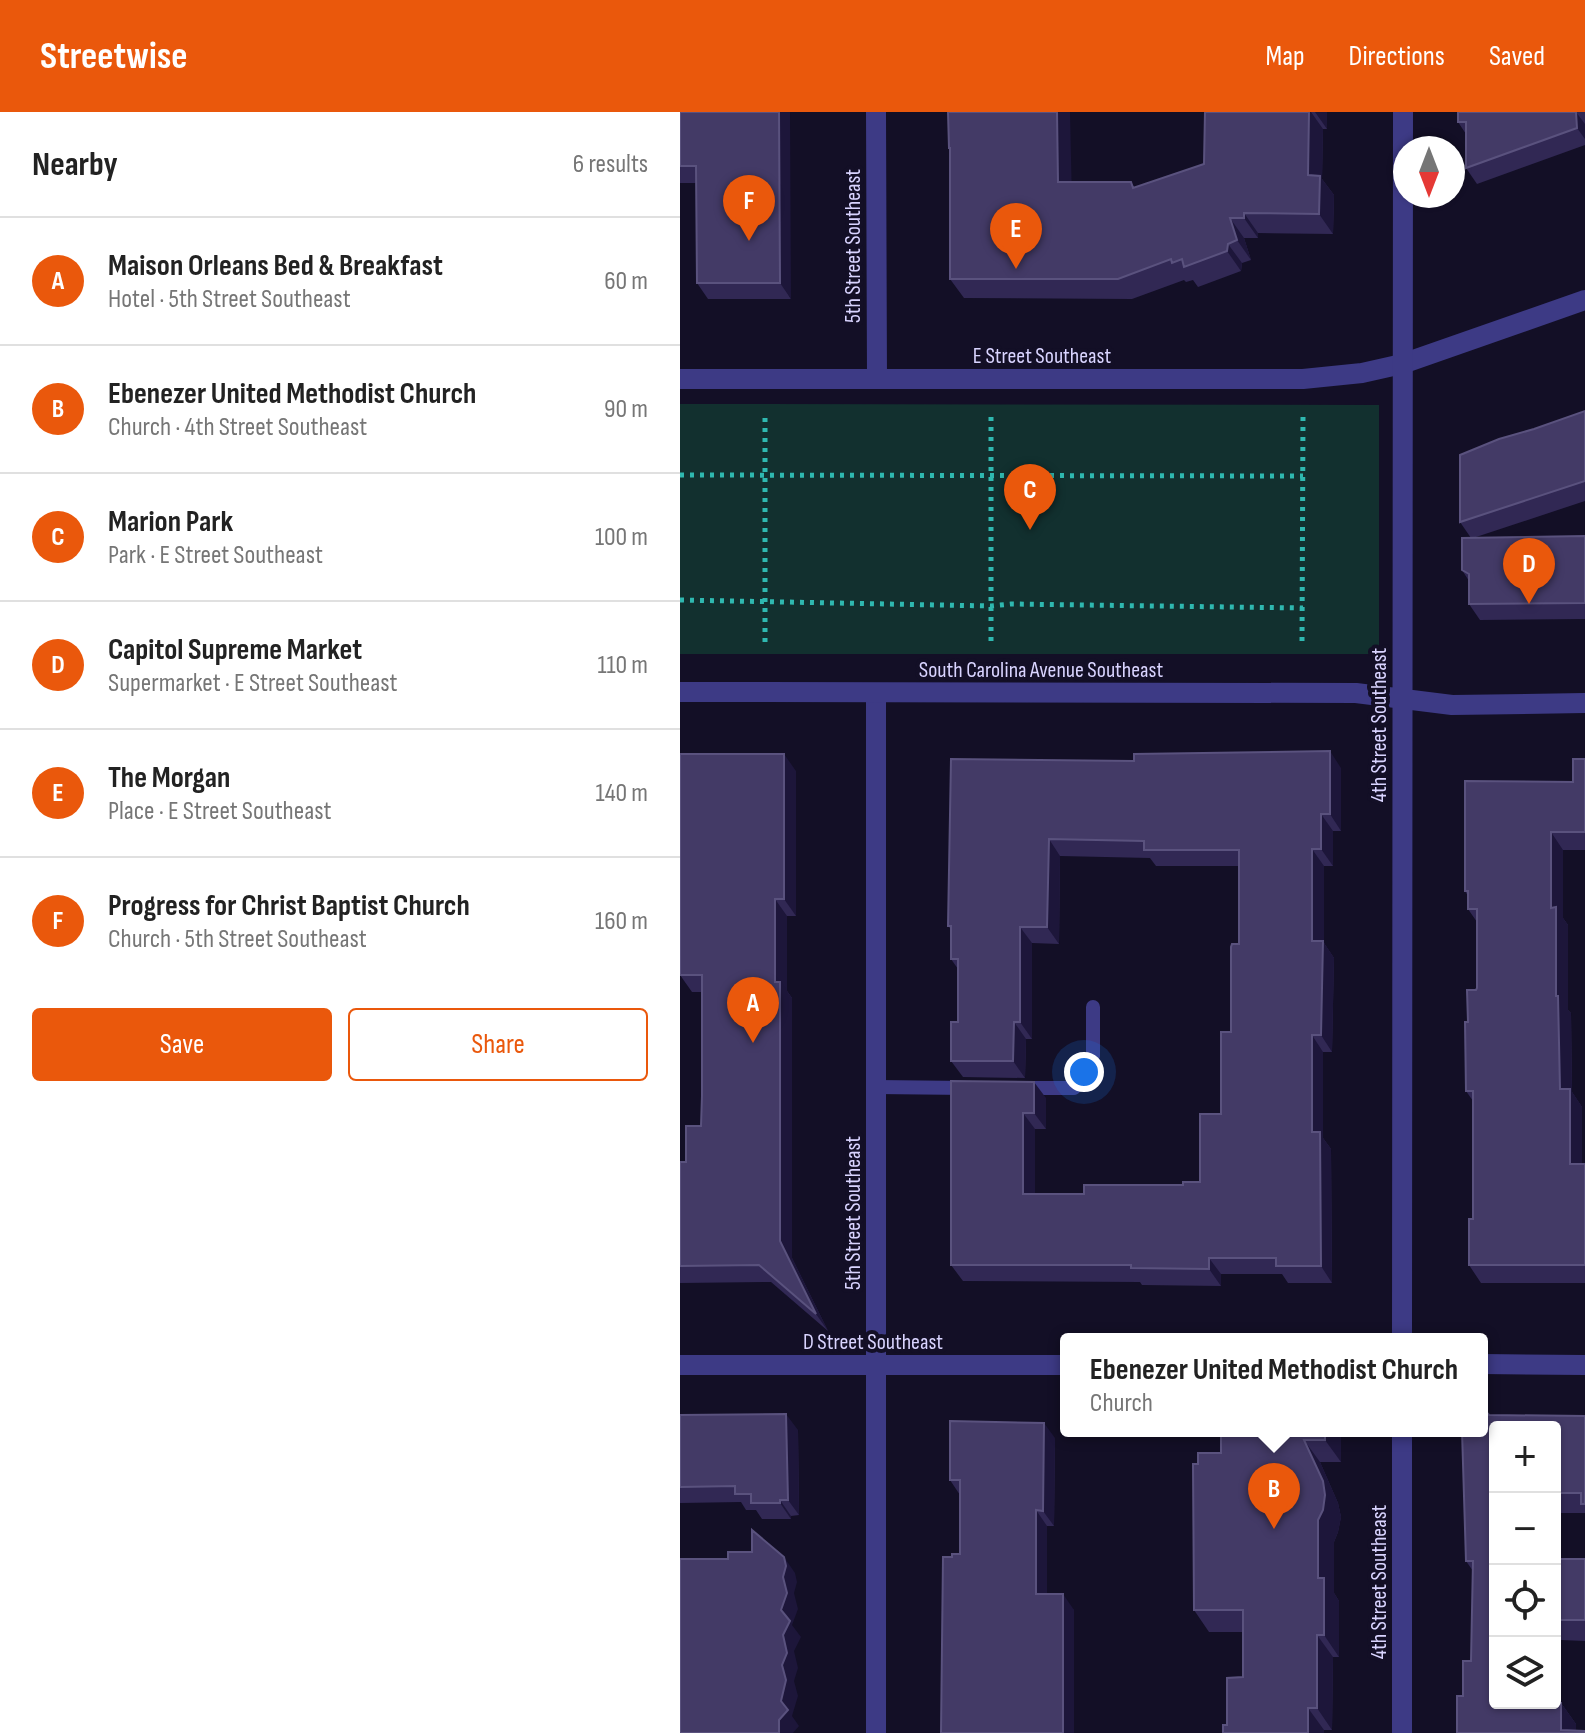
<!DOCTYPE html>
<meta charset="utf-8">
<style>
:root{--surface:#fff;--page:#f2f2f2;--text:#222;--muted:#767676;--line:#e0e0e0;--accent:#ea580c}
body{margin:0;font-family:"Sofia Sans Condensed",sans-serif;background:var(--page);color:var(--text)}
.controls{position:absolute;right:24px;bottom:24px;display:grid;overflow:hidden;border-radius:8px;box-shadow:0 2px 6px #0004}
.controls button{width:72px;height:72px;display:grid;place-items:center;padding:0;border:0;border-bottom:2px solid var(--line);background:var(--surface);color:var(--text);font:40px sans-serif}
.compass{position:absolute;left:713px;top:24px;width:72px;height:72px;border-radius:50%;background:var(--surface);box-shadow:0 2px 6px #0004;rotate:180deg}
.you{position:absolute;left:404px;top:960px;width:28px;height:28px;margin:-20px;border:6px solid #fff;border-radius:50%;background:#1a73e8;box-shadow:0 0 0 12px #1a73e833}
.badge{display:grid;place-items:center;width:52px;height:52px;border-radius:50%;background:var(--accent);color:#fff;font-size:26px;font-weight:700}
.pin{position:absolute;translate:-50% -66px;filter:drop-shadow(0 2px 4px #0008)}
.pin::after{content:'';position:absolute;top:42px;width:28px;height:24px;background:inherit;clip-path:polygon(0 0,100% 0,50% 100%)}
.popup{position:absolute;left:380px;top:1221px;width:428px;height:104px;box-sizing:border-box;display:grid;place-content:center;border-radius:8px;background:var(--surface);filter:drop-shadow(0 2px 6px #0005);font-size:26px;white-space:nowrap;color:var(--muted)}
.popup b{font-size:30px;color:var(--text)}
.popup::after{content:'';position:absolute;left:50%;top:100%;margin-left:-16px;border:16px solid transparent;border-top-color:var(--surface)}
.list{margin:0;padding:0;list-style:none}
h2{display:flex;justify-content:space-between;align-items:center;height:104px;margin:0;padding:0 32px;font-size:34px}
h2 small{font-size:26px;font-weight:400;color:var(--muted)}
.list li{display:grid;grid-template-columns:52px 1fr auto;gap:24px;align-items:center;box-sizing:border-box;height:128px;padding:0 32px;border-top:2px solid var(--line)}
.list b{display:block;font-size:30px;white-space:nowrap}
.list p{margin:0;font-size:26px;white-space:nowrap;color:var(--muted)}
.list em{font-size:26px;font-style:normal;color:var(--muted)}
.actions{display:flex;gap:16px;padding:24px 32px}
.actions a{flex:1;padding:18px 0;border:2px solid var(--accent);border-radius:8px;text-align:center;font-size:28px;color:var(--accent)}
.actions .main{background:var(--accent);color:#fff}
.icon{flex:none;width:44px;height:44px;fill:none;stroke:currentColor;stroke-width:2;stroke-linecap:round;stroke-linejoin:round}
.map{position:relative;flex:none;width:905px;height:1621px;overflow:hidden}
header{display:flex;align-items:center;gap:48px;box-sizing:border-box;height:112px;padding:0 40px;background:var(--accent);color:#fff}
header strong{font-size:38px}
nav{display:flex;gap:44px;margin-inline-start:auto;font-size:28px}
main{display:flex}
aside{flex:1;background:var(--surface)}
.map>svg:first-child{display:block}
.green{fill:#12302f}
.lines{fill:none;stroke-linecap:round;stroke-linejoin:round}
.path{stroke:#2fb8b0;stroke-width:5;stroke-dasharray:4 6;stroke-linecap:butt}
.service{stroke:#3d3a85;stroke-width:14}
.minor{stroke:#3d3a85;stroke-width:20}
.tertiary{stroke:#3d3a85;stroke-width:20}
.wall{fill:#312854}
.shaded-wall{fill:#1d163a}
.building{fill:#433a66;stroke:#5a527e;stroke-width:2}
.labels{text-anchor:middle;stroke-width:8;stroke-linejoin:round;paint-order:stroke}
.street-label{font-size:22px;fill:#d9d4ff;stroke:#130f26}
</style>
<header>
<strong>Streetwise</strong>
<nav><a>Map</a><a>Directions</a><a>Saved</a></nav>
</header>
<main>
<aside>
<h2>Nearby<small>6 results</small></h2>
<ul class="list">
<li><span class="badge">A</span><div><b>Maison Orleans Bed &amp; Breakfast</b><p>Hotel · 5th Street Southeast</p></div><em>60 m</em></li>
<li><span class="badge">B</span><div><b>Ebenezer United Methodist Church</b><p>Church · 4th Street Southeast</p></div><em>90 m</em></li>
<li><span class="badge">C</span><div><b>Marion Park</b><p>Park · E Street Southeast</p></div><em>100 m</em></li>
<li><span class="badge">D</span><div><b>Capitol Supreme Market</b><p>Supermarket · E Street Southeast</p></div><em>110 m</em></li>
<li><span class="badge">E</span><div><b>The Morgan</b><p>Place · E Street Southeast</p></div><em>140 m</em></li>
<li><span class="badge">F</span><div><b>Progress for Christ Baptist Church</b><p>Church · 5th Street Southeast</p></div><em>160 m</em></li>
</ul>
<div class="actions"><a class="main">Save</a><a>Share</a></div>
</aside>
<div class="map">
<svg width="905" height="1621" viewBox="0 0 905 1621">
<rect width="100%" height="100%" fill="#130f26"/>
<!-- green -->
<path class="green" d="M 0,292 L 699,293 L 699,542 L 0,542 Z"/>
<g class="lines">
<!-- path -->
<path class="path" d="M 311,305 L 311,529
M 85,306 L 85,530
M 0,363 L 623,364
M 0,488 L 311,494 L 331,492 L 623,496
M 622,529 L 623,305"/>
<!-- service -->
<path class="service" d="M 196,975 L 288,976
M 340,976 L 394,976 L 413,944 L 413,895"/>
<!-- minor -->
<path class="minor" d="M 196,0 L 197,267
M 0,267 L 623,267 L 682,261 L 722,252 L 905,188
M 802,1252 L 905,1253
M 0,1253 L 386,1253
M 196,1621 L 196,581"/>
<!-- tertiary -->
<path class="tertiary" d="M 0,580 L 676,581 L 772,593 L 905,591
M 722,1227 L 723,0
M 722,1319 L 722,1621"/>
</g>
<!-- wall -->
<path class="wall" d="M 0,0 L 111,187 L 28,187 L 17,171 L 16,71 L 0,71 Z
M 525,0 L 647,0 L 647,17 L 643,17 L 642,67 L 654,83 L 653,122 L 578,121 L 578,126 L 564,126 L 571,148 L 562,151 L 561,159 L 518,175 L 513,168 L 506,170 L 504,168 L 452,187 L 284,186 L 270,167 L 270,38 L 269,36 L 392,70 L 451,70 L 455,76 L 524,52 Z
M 778,0 L 905,0 L 905,33 L 797,72 L 786,56 L 786,22 L 778,10 Z
M 905,299 L 905,389 L 793,426 L 905,424 L 905,507 L 800,508 L 789,492 L 789,469 L 782,458 L 791,426 L 780,410 L 854,317 Z
M 271,647 L 661,656 L 661,719 L 653,719 L 653,754 L 644,754 L 644,831 L 654,846 L 652,940 L 643,940 L 643,1026 L 651,1037 L 652,1171 L 608,1171 L 602,1162 L 541,1162 L 541,1174 L 462,1173 L 460,1170 L 283,1169 L 271,1153 L 271,969 L 366,986 L 366,1017 L 355,1017 L 355,1082 L 404,1082 L 503,1073 L 520,1070 L 541,1002 L 551,920 L 559,832 L 559,754 L 476,754 L 470,746 L 380,744 L 379,832 L 352,831 L 352,927 L 346,927 L 345,966 L 283,965 L 271,949 L 278,910 L 278,857 L 271,847 L 271,817 L 268,814 Z
M 905,647 L 905,738 L 883,738 L 883,806 L 888,813 L 888,898 L 891,901 L 892,980 L 902,995 L 902,1052 L 905,1052 L 905,1171 L 801,1171 L 789,1153 L 793,1107 L 793,989 L 786,979 L 788,910 L 797,876 L 797,810 L 788,797 L 788,784 L 785,779 L 893,670 Z
M 116,659 L 116,804 L 107,804 L 107,879 L 112,886 L 112,1146 L 148,1219 L 91,1170 L 0,1171 L 0,1050 L 6,1050 L 21,1014 L 22,984 L 22,880 L 12,880 L 0,863 Z
M 802,1295 L 809,1303 L 905,1304 L 905,1401 L 875,1401 L 875,1315 L 815,1315 L 815,1591 L 875,1591 L 875,1447 L 905,1447 L 905,1529 L 881,1528 L 881,1591 L 896,1612 L 896,1619 L 905,1619 L 905,1621 L 777,1621 L 777,1584 L 783,1584 L 783,1549 L 791,1549 L 793,1459 L 786,1449 L 782,1319 L 802,1319 Z
M 0,1303 L 118,1318 L 119,1403 L 111,1404 L 111,1407 L 82,1407 L 76,1398 L 66,1398 L 61,1390 L 0,1391 Z
M 661,1319 L 661,1350 L 640,1350 L 658,1391 L 661,1405 L 658,1420 L 654,1430 L 654,1481 L 659,1489 L 659,1545 L 653,1545 L 652,1618 L 644,1618 L 644,1621 L 547,1613 L 563,1565 L 563,1520 L 529,1520 L 514,1498 L 518,1352 L 541,1341 Z
M 375,1326 L 374,1414 L 367,1414 L 367,1482 L 394,1498 L 394,1621 L 261,1621 L 272,1445 L 280,1442 L 280,1383 L 270,1368 Z"/>
<!-- shaded-wall -->
<path class="shaded-wall" d="M 99,0 L 110,0 L 111,187 L 100,171 Z
M 377,0 L 390,0 L 392,90 L 378,70 Z
M 629,0 L 631,0 L 643,17 L 642,67 L 654,83 L 653,122 L 639,102 L 628,63 Z
M 635,0 L 647,0 L 647,17 Z
M 896,0 L 905,12 L 905,27 L 897,16 Z
M 564,101 L 578,121 L 578,126 L 564,106 Z
M 550,106 L 564,126 L 571,148 L 557,128 Z
M 548,132 L 562,151 L 561,159 L 547,139 Z
M 650,639 L 661,656 L 661,719 L 650,702 Z
M 104,642 L 116,659 L 116,804 L 104,787 Z
M 641,702 L 653,719 L 653,754 L 641,737 Z
M 871,720 L 883,738 L 883,806 L 888,813 L 888,898 L 891,901 L 892,980 L 902,995 L 902,1070 L 890,1052 L 880,977 L 871,796 Z
M 369,727 L 380,744 L 379,832 L 367,815 Z
M 632,737 L 644,754 L 644,831 L 654,846 L 652,940 L 641,923 L 632,829 Z
M 95,787 L 107,804 L 107,879 L 112,886 L 112,1146 L 148,1219 L 136,1202 L 100,1129 L 95,870 Z
M 340,815 L 352,831 L 352,927 L 340,910 Z
M 334,910 L 346,927 L 345,966 L 333,949 Z
M 632,923 L 643,940 L 643,1026 L 651,1037 L 652,1171 L 641,1154 L 632,1020 Z
M 354,970 L 366,986 L 366,1017 L 354,1001 Z
M 343,1001 L 355,1017 L 355,1099 L 343,1082 Z
M 529,1146 L 541,1162 L 541,1174 L 529,1157 Z
M 106,1302 L 118,1318 L 119,1403 L 108,1388 Z
M 364,1311 L 375,1326 L 374,1414 L 363,1399 Z
M 645,1319 L 661,1319 L 661,1350 L 645,1328 Z
M 624,1328 L 640,1350 L 658,1391 L 661,1405 L 658,1420 L 654,1430 L 654,1481 L 659,1489 L 659,1545 L 644,1523 Z
M 813,1381 L 815,1384 L 815,1449 L 813,1446 Z
M 100,1388 L 111,1404 L 111,1407 L 100,1391 Z
M 356,1398 L 367,1414 L 367,1498 L 356,1482 Z
M 104,1445 L 115,1461 L 117,1470 L 114,1481 L 118,1497 L 112,1513 L 121,1525 L 114,1539 L 118,1556 L 114,1569 L 118,1584 L 112,1604 L 119,1614 L 113,1621 L 99,1621 L 102,1553 L 103,1523 L 101,1498 Z
M 383,1482 L 394,1498 L 394,1621 L 383,1621 Z
M 875,1520 L 881,1528 L 881,1601 L 881,1591 L 896,1612 L 896,1621 L 881,1618 L 875,1591 Z
M 637,1523 L 653,1545 L 652,1618 L 637,1596 Z
M 628,1596 L 644,1618 L 644,1621 L 628,1621 Z"/>
<!-- building -->
<path class="building" d="M 0,0 L 99,0 L 100,171 L 17,171 L 16,54 L 0,54 Z
M 268,0 L 377,0 L 378,70 L 451,70 L 453,76 L 524,52 L 525,0 L 629,0 L 628,63 L 640,64 L 639,102 L 564,101 L 564,106 L 550,106 L 557,128 L 548,132 L 547,139 L 504,155 L 502,147 L 492,151 L 491,147 L 438,167 L 270,167 L 270,36 L 269,36 Z
M 778,0 L 896,0 L 897,16 L 786,56 L 786,10 L 778,10 Z
M 905,299 L 905,369 L 780,410 L 780,343 L 819,327 L 854,317 Z
M 905,424 L 905,491 L 789,492 L 789,462 L 782,458 L 782,426 Z
M 650,639 L 650,702 L 641,702 L 641,737 L 632,737 L 632,829 L 643,829 L 641,923 L 632,923 L 632,1020 L 640,1020 L 641,1154 L 596,1154 L 596,1146 L 529,1146 L 529,1157 L 451,1156 L 451,1153 L 271,1153 L 271,969 L 354,970 L 354,1001 L 343,1001 L 343,1082 L 404,1082 L 404,1073 L 503,1073 L 503,1070 L 520,1070 L 520,1002 L 541,1002 L 541,920 L 551,920 L 551,835 L 552,832 L 559,832 L 559,738 L 464,738 L 464,729 L 369,727 L 367,815 L 340,815 L 340,910 L 334,910 L 333,949 L 271,949 L 271,910 L 278,910 L 278,847 L 271,847 L 271,814 L 268,814 L 271,647 L 454,649 L 454,642 Z
M 0,642 L 104,642 L 104,787 L 95,787 L 95,870 L 100,870 L 100,1129 L 136,1202 L 79,1153 L 0,1154 L 0,1050 L 6,1050 L 6,1014 L 21,1014 L 22,984 L 22,863 L 0,863 Z
M 893,647 L 905,647 L 905,720 L 871,720 L 871,796 L 876,795 L 876,884 L 878,884 L 880,977 L 890,977 L 890,1052 L 905,1052 L 905,1153 L 789,1153 L 789,1107 L 793,1107 L 793,979 L 786,979 L 785,910 L 788,910 L 787,878 L 796,878 L 797,876 L 797,797 L 788,797 L 788,779 L 785,779 L 785,669 L 893,670 Z
M 802,1295 L 809,1303 L 905,1304 L 905,1392 L 901,1392 L 901,1381 L 875,1381 L 875,1315 L 815,1315 L 815,1381 L 813,1381 L 813,1446 L 815,1446 L 815,1591 L 881,1591 L 881,1618 L 905,1619 L 905,1621 L 777,1621 L 777,1584 L 783,1584 L 783,1549 L 791,1549 L 793,1449 L 786,1449 L 782,1319 L 802,1319 Z
M 106,1302 L 108,1388 L 100,1388 L 100,1391 L 71,1391 L 71,1382 L 55,1382 L 55,1374 L 0,1375 L 0,1303 Z
M 270,1309 L 364,1311 L 363,1399 L 356,1398 L 356,1482 L 383,1482 L 383,1621 L 261,1621 L 263,1445 L 272,1445 L 272,1442 L 280,1442 L 280,1368 L 270,1368 Z
M 541,1319 L 645,1319 L 645,1328 L 624,1328 L 643,1369 L 645,1383 L 643,1398 L 638,1408 L 638,1466 L 644,1466 L 644,1523 L 637,1523 L 637,1596 L 628,1596 L 628,1621 L 543,1621 L 543,1613 L 547,1613 L 547,1566 L 563,1565 L 563,1498 L 514,1498 L 513,1352 L 518,1352 L 518,1341 L 541,1341 Z
M 72,1418 L 104,1445 L 106,1454 L 103,1465 L 107,1481 L 101,1498 L 110,1509 L 103,1523 L 107,1541 L 102,1553 L 106,1568 L 101,1589 L 108,1598 L 99,1608 L 99,1621 L 0,1621 L 0,1447 L 48,1447 L 48,1440 L 72,1440 Z
M 875,1447 L 905,1447 L 905,1508 L 875,1508 Z"/>
<g class="labels">
<!-- street labels -->
<g class="street-label">
<text transform="translate(172 134) rotate(-90)" y="8">5th Street Southeast</text>
<text x="362" y="251">E Street Southeast</text>
<text x="361" y="565">South Carolina Avenue Southeast</text>
<text transform="translate(698 613) rotate(-90)" y="8">4th Street Southeast</text>
<text transform="translate(172 1101) rotate(-90)" y="8">5th Street Southeast</text>
<text x="193" y="1237">D Street Southeast</text>
<text transform="translate(698 1470) rotate(-90)" y="8">4th Street Southeast</text>
</g>
</g>
</svg>
<div class="controls">
<button>+</button>
<button>−</button>
<button><svg class="icon" aria-label="locate" viewBox="0 0 24 24"><circle cx="12" cy="12" r="6"/><path d="M12 2v4M12 18v4M2 12h4M18 12h4"/></svg></button>
<button><svg class="icon" aria-label="layers" viewBox="0 0 24 24"><path d="M12 4l9 5-9 5-9-5zM3 14l9 5 9-5"/></svg></button>
</div>
<svg class="compass" viewBox="-18 -18 36 36"><path d="M0-13l5 13h-10z" fill="#e53935"/><path d="M0 13l5-13h-10z" fill="#767676"/></svg>
<div class="you"></div>
<div class="pin badge" style="left:73px;top:931px">A</div>
<div class="pin badge" style="left:594px;top:1417px">B</div>
<div class="popup"><b>Ebenezer United Methodist Church</b>Church</div>
<div class="pin badge" style="left:350px;top:418px">C</div>
<div class="pin badge" style="left:849px;top:492px">D</div>
<div class="pin badge" style="left:336px;top:157px">E</div>
<div class="pin badge" style="left:69px;top:129px">F</div>
</div>
</main>
